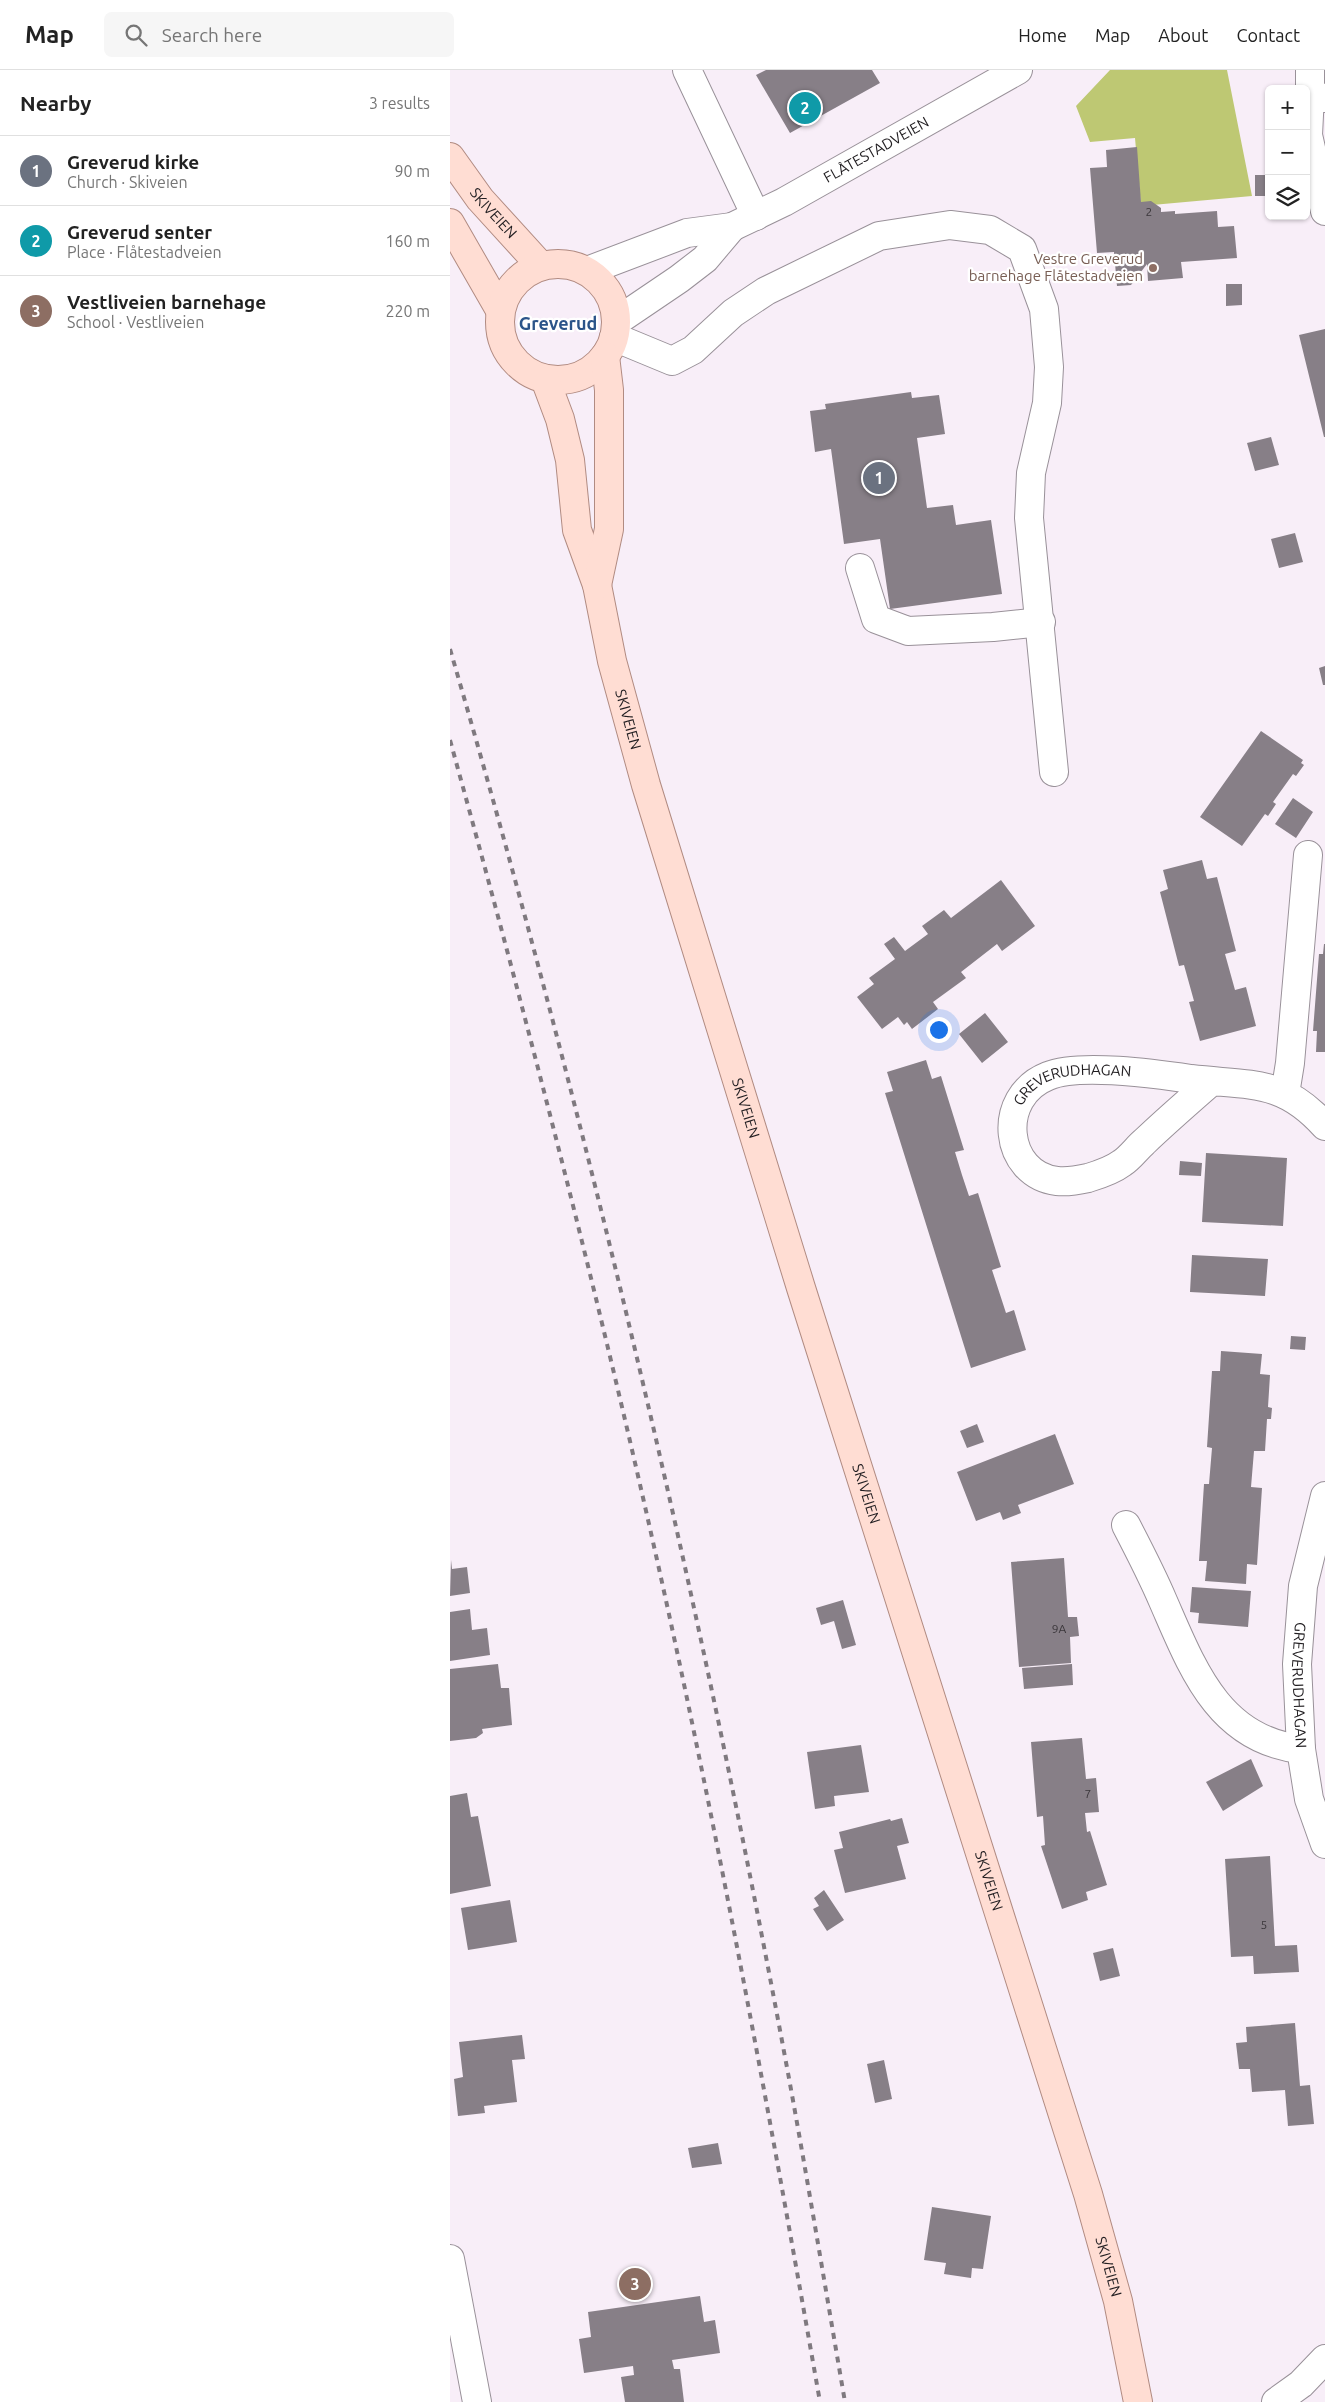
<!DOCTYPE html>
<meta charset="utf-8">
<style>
:root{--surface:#fff;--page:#f6f6f6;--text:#222;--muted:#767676;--line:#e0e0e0;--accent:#111827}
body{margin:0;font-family:Ubuntu,sans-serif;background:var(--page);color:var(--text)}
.controls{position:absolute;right:15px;top:15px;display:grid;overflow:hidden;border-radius:8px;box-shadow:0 1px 4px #0004}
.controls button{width:45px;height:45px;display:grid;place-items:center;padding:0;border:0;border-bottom:1px solid var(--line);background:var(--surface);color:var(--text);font:25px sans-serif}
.you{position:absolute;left:488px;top:959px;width:18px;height:18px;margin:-12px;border:4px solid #fff;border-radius:50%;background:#1a73e8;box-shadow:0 0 0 8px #1a73e833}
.badge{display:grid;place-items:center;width:32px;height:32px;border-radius:50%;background:var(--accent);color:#fff;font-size:16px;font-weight:700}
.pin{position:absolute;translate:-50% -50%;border:2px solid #fff;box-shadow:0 1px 5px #0006}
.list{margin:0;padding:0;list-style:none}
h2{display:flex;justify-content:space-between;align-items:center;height:65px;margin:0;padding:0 20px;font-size:21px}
h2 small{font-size:16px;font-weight:400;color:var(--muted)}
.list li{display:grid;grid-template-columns:32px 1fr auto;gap:15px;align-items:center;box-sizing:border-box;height:70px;padding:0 20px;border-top:1px solid var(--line)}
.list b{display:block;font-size:19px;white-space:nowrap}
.list p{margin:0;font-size:16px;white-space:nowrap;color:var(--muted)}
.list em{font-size:16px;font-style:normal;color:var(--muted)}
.icon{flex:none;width:28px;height:28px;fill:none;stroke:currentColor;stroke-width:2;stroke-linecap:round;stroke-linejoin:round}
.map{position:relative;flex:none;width:875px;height:2332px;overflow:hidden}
header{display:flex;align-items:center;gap:30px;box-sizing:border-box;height:70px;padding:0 25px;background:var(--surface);border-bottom:1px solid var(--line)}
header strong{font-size:24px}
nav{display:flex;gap:28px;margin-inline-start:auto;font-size:18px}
.search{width:350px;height:45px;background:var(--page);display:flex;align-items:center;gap:12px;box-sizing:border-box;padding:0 18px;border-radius:8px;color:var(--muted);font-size:19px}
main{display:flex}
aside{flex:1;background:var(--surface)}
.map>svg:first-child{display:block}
.green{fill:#bec873}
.building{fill:#877f87}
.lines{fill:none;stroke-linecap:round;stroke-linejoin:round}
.minor-casing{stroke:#999199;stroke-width:30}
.major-casing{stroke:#b18b82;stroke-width:30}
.minor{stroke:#fff;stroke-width:28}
.major{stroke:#ffddd3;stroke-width:28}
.rail{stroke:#7f797f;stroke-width:4;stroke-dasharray:6 6;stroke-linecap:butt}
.education-dot{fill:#8d6e63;stroke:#fff;stroke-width:2}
.labels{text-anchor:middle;stroke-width:4.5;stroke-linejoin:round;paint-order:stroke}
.number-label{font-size:12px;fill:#3a363a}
.street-label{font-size:15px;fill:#201d20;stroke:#fff}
.education-label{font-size:15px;fill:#785e54;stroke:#fff;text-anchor:end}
.quarter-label{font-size:18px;font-weight:bold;fill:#2b5489;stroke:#fff}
</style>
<header>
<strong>Map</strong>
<div class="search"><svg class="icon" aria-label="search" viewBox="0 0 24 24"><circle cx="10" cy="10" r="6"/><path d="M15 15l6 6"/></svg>Search here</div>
<nav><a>Home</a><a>Map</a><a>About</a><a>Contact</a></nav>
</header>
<main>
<aside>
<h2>Nearby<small>3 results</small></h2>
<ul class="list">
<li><span class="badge" style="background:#6b7280">1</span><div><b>Greverud kirke</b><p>Church · Skiveien</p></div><em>90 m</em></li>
<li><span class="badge" style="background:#0f9aa8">2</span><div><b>Greverud senter</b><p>Place · Flåtestadveien</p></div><em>160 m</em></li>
<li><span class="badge" style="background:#8d6e63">3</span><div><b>Vestliveien barnehage</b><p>School · Vestliveien</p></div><em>220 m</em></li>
</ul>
</aside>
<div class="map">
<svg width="875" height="2332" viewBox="0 0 875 2332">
<rect width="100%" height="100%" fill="#f8eef8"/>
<!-- green -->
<path class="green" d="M 660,0 L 777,0 L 802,126 L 691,136 L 685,68 L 640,72 L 626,36 Z"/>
<!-- building -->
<path class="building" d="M 316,0 L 422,0 L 430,13 L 340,63 L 306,5 Z
M 687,77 L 691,132 L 701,131 L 711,138 L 711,142 L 725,141 L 725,144 L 767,141 L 768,157 L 784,156 L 787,188 L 731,192 L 733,208 L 698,211 L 697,194 L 681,215 L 667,216 L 664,182 L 647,183 L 640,98 L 657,97 L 656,80 Z
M 805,105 L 819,105 L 819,126 L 805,126 Z
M 776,214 L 792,214 L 792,235 L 776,236 Z
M 875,259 L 875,367 L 874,367 L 849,265 Z
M 461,322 L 462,328 L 489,325 L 495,364 L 467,368 L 477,438 L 503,435 L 506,455 L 541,450 L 552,524 L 440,539 L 430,469 L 394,474 L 381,379 L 365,382 L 360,341 L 376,339 L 375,334 Z
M 821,367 L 829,395 L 805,401 L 797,373 Z
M 845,463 L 853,492 L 829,498 L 821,469 Z
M 875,596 L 875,615 L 873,615 L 869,598 Z
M 811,661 L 853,690 L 851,693 L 854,695 L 846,706 L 843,704 L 823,732 L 826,734 L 818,746 L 815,744 L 792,776 L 750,747 Z
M 843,728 L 863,742 L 846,768 L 825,754 Z
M 752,790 L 757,809 L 767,807 L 786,881 L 775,884 L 785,920 L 796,917 L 806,956 L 750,971 L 739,932 L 744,931 L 734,895 L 729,896 L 710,822 L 718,819 L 713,800 Z
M 551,810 L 585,856 L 552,881 L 547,874 L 511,902 L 516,908 L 483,932 L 488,939 L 462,959 L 457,952 L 454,955 L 448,947 L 432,959 L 407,927 L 424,914 L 419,908 L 445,889 L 434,874 L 444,867 L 455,881 L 478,864 L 472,856 L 494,840 L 501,848 Z
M 874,874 L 875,874 L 875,982 L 866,982 L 867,961 L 863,961 L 869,884 L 873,884 Z
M 535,943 L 558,972 L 532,993 L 509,964 Z
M 476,990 L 482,1009 L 491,1006 L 514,1080 L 505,1082 L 512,1105 L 519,1126 L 528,1123 L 551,1197 L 542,1200 L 556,1243 L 564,1240 L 576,1280 L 521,1298 L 435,1023 L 443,1021 L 437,1002 Z
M 756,1083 L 837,1088 L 833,1156 L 752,1152 Z
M 730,1091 L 752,1093 L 751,1106 L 729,1105 Z
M 742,1185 L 818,1189 L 815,1226 L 740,1222 Z
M 841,1266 L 856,1267 L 855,1280 L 840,1279 Z
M 771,1281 L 812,1284 L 810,1304 L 820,1305 L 818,1337 L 822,1338 L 821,1349 L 817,1349 L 815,1381 L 804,1381 L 801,1417 L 812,1418 L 807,1495 L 797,1494 L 796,1514 L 755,1511 L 757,1491 L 749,1491 L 754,1414 L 759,1414 L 762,1378 L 757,1377 L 762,1301 L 770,1301 Z
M 527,1354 L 534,1372 L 517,1378 L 510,1361 Z
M 605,1364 L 624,1414 L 568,1435 L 571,1443 L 553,1450 L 550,1442 L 526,1451 L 507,1402 Z
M 614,1488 L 618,1547 L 627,1547 L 629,1566 L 620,1567 L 621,1593 L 569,1597 L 561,1492 Z
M 1,1490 L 2,1499 L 17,1497 L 20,1523 L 0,1526 Z
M 742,1517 L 801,1521 L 798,1557 L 748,1553 L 749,1543 L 740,1542 Z
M 393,1530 L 406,1575 L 392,1579 L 384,1551 L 371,1555 L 366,1538 Z
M 20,1539 L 22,1560 L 37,1558 L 40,1585 L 0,1591 L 0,1542 Z
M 48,1594 L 51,1618 L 59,1618 L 62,1655 L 32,1659 L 33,1663 L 26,1668 L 0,1671 L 0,1599 Z
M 622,1594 L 623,1615 L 574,1619 L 572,1598 Z
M 632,1668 L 636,1709 L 646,1708 L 649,1742 L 635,1743 L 637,1762 L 640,1761 L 657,1815 L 636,1822 L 638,1830 L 612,1839 L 591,1776 L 595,1775 L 593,1746 L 587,1747 L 581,1672 Z
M 411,1675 L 419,1722 L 384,1726 L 385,1736 L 365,1739 L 357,1682 Z
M 801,1689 L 813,1716 L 773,1741 L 756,1712 Z
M 17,1723 L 21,1747 L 28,1746 L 41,1816 L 0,1824 L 0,1726 Z
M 452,1748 L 459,1773 L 447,1776 L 456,1809 L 395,1823 L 384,1780 L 393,1778 L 389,1762 L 440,1749 L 441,1751 Z
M 820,1786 L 825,1876 L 847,1875 L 849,1902 L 804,1904 L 803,1886 L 781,1887 L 775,1789 Z
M 374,1820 L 394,1850 L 377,1861 L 363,1839 L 369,1836 L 364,1828 Z
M 60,1830 L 67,1872 L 18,1880 L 11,1838 Z
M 663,1878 L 670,1906 L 650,1911 L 643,1883 Z
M 845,1953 L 850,2016 L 860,2015 L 864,2054 L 838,2056 L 835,2020 L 802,2022 L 800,1999 L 789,1999 L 786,1973 L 797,1972 L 796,1957 Z
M 72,1965 L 75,1989 L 62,1990 L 67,2032 L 34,2036 L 35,2043 L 8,2046 L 4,2009 L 13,2007 L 9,1972 Z
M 434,1990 L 442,2029 L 425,2033 L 417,1994 Z
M 268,2073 L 272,2094 L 242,2098 L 238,2078 Z
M 482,2137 L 541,2146 L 533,2199 L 522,2198 L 521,2208 L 494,2204 L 496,2193 L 474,2190 Z
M 250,2226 L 254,2252 L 265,2250 L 270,2283 L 222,2290 L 224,2299 L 230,2299 L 234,2332 L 175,2332 L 171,2307 L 184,2305 L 183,2296 L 134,2303 L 129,2269 L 141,2267 L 138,2242 Z"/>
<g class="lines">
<!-- minor casing -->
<g class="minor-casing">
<g id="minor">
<path d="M 237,0 L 306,146"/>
<path d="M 860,0 L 860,25 L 875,28"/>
<path d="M 860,25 L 858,65 L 875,141"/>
<path id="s1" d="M 137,201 L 237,163 L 282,157 L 334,132 L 568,0"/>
<path d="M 167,251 L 229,209 L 255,189 L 282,157"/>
<path d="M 164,267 L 222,291 L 243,280 L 283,243 L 316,221 L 429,166 L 500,155 L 540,160 L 572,179 L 594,239 L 599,297 L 597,333 L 581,403 L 579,448 L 604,702"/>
<path d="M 410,498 L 426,549 L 458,561 L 543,557 L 591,552"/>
<path id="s2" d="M 762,1011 C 739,1031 716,1051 694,1072 C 687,1078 680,1088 672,1093 C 664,1099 648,1105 638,1108 C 629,1110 616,1112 607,1111 C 554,1105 545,1027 598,1006 C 629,993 707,1004 741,1009 C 799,1016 832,1008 875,1056"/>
<path d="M 835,1024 L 840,993 L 858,785"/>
<path id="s3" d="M 875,1426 L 853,1516 L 847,1594 L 851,1679 L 859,1729 L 875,1774"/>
<path d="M 676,1455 C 689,1480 702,1505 713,1531 C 742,1597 768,1670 851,1679"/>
<path d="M 0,2189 L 27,2332"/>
<path d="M 826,2332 L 851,2314 L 875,2289"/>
</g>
</g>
<!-- major casing -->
<g class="major-casing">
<g id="major">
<path id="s4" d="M 0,87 L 30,129 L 91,196"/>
<path d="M 0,153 L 50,240"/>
<circle cx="108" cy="252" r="58"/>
<path id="s5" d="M 95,309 L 110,349 L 120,390 L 127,460 L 147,515 L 162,591 L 196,715 L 351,1218 L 638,2124 L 668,2231 L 688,2332"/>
<path d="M 147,515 L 159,459 L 159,320 L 155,286"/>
</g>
</g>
<!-- minor -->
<use href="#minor" class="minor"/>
<!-- major -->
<use href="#major" class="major"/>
<!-- rail -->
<path class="rail" d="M 0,579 C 136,1047 249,1523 338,2003 C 358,2112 376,2222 395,2332
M 0,670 C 91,1000 176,1332 245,1667 C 291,1888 331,2110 370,2332"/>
</g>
<!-- markers -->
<circle class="education-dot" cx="703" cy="198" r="5"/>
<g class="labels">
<!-- number labels -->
<g class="number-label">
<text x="699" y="146">2</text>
<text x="609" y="1563">9A</text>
<text x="638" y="1728">7</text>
<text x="814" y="1859">5</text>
</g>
<!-- street labels -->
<g class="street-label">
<text dy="5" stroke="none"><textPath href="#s1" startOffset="316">FLÅTESTADVEIEN</textPath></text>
<text dy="5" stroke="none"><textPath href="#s4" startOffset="71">SKIVEIEN</textPath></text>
<text dy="5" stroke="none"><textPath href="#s5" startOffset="352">SKIVEIEN</textPath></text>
<text dy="5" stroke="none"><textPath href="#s2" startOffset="354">GREVERUDHAGAN</textPath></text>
<text dy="5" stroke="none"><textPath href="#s5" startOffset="758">SKIVEIEN</textPath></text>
<text dy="5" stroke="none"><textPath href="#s5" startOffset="1162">SKIVEIEN</textPath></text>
<text dy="5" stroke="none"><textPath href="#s3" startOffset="192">GREVERUDHAGAN</textPath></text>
<text dy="5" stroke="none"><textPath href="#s5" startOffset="1568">SKIVEIEN</textPath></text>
<text dy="5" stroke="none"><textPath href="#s5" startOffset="1972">SKIVEIEN</textPath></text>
</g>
<!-- education labels -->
<g class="education-label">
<text x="693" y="194">Vestre Greverud<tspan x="693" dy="17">barnehage Flåtestadveien</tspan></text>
</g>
<!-- quarter labels -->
<g class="quarter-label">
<text x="108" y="260">Greverud</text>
</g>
</g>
</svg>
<div class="controls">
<button>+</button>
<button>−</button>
<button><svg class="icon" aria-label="layers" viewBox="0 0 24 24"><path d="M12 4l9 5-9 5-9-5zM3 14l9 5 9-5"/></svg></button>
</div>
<div class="you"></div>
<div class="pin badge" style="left:429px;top:408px;background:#6b7280">1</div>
<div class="pin badge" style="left:355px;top:38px;background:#0f9aa8">2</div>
<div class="pin badge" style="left:185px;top:2214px;background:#8d6e63">3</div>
</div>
</main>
